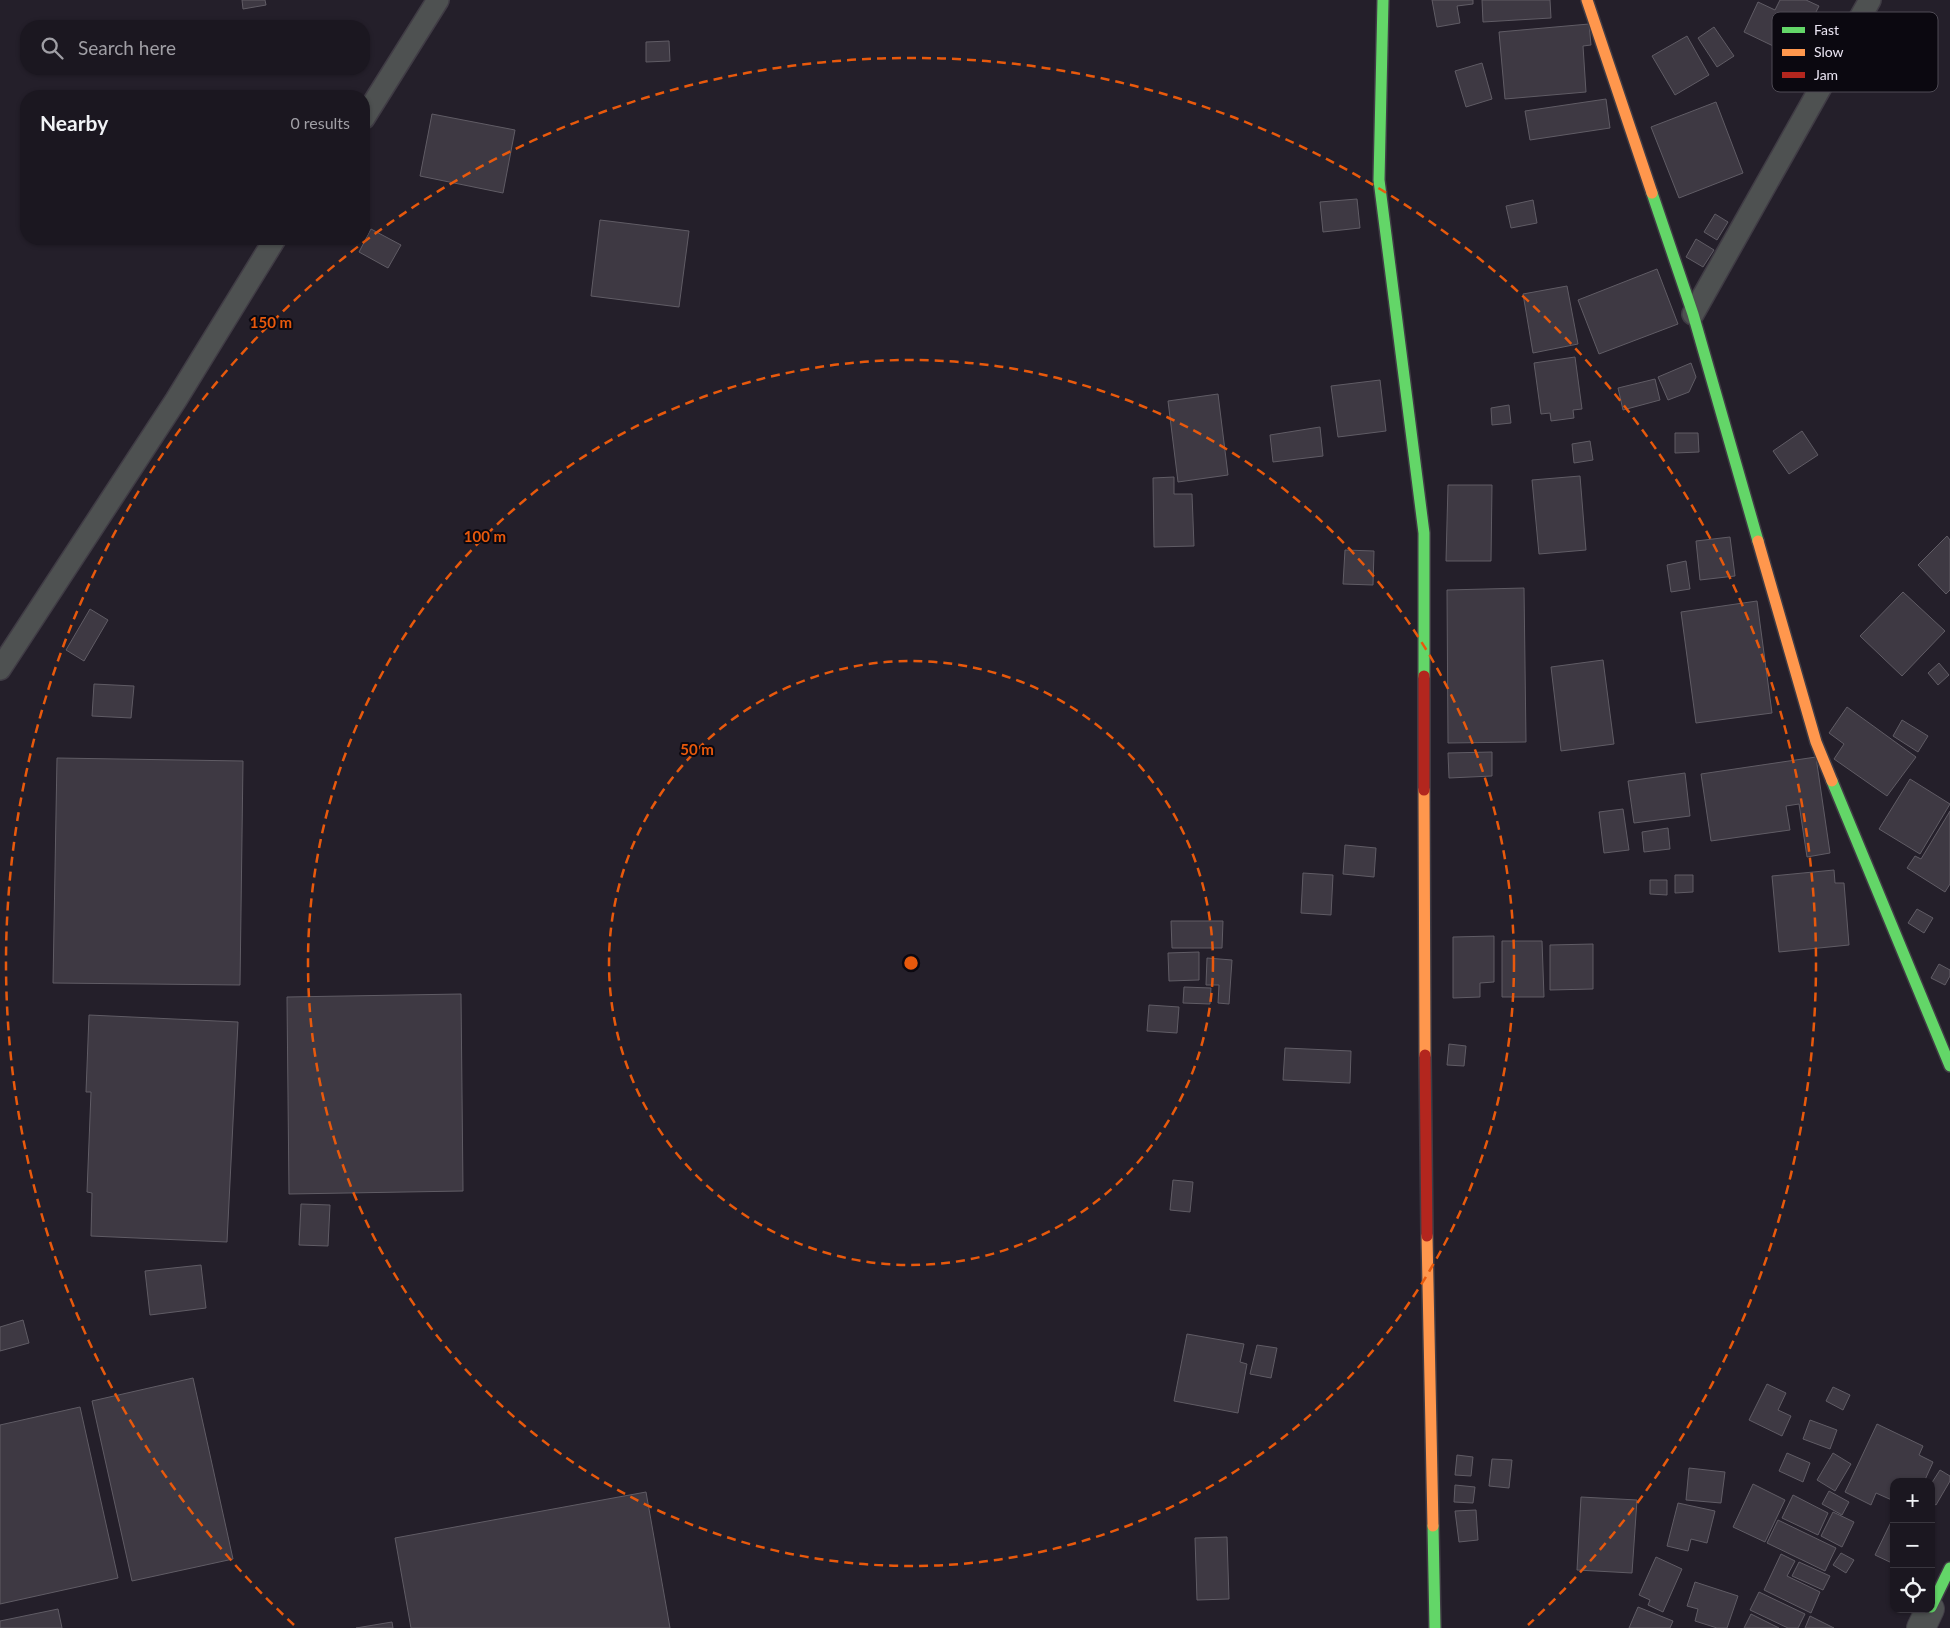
<!DOCTYPE html>
<meta charset="utf-8">
<style>
:root{--surface:#1b1720;--page:#28242d;--text:#f1f3f6;--muted:#a09fa5;--line:#39363e}
body{margin:0;font-family:Lato,sans-serif;background:var(--page);color:var(--text)}
.controls{position:absolute;right:15px;bottom:15px;display:grid;overflow:hidden;border-radius:10px;box-shadow:0 1px 4px #0004}
.controls button{width:45px;height:45px;display:grid;place-items:center;padding:0;border:0;border-bottom:1px solid var(--line);background:var(--surface);color:var(--text);font:25px sans-serif}
.list{margin:0;padding:0;list-style:none}
h2{display:flex;justify-content:space-between;align-items:center;height:65px;margin:0;padding:0 20px;font-size:21px}
h2 small{font-size:16px;font-weight:400;color:var(--muted)}
.icon{flex:none;width:28px;height:28px;fill:none;stroke:currentColor;stroke-width:2;stroke-linecap:round;stroke-linejoin:round}
.map{position:relative;flex:none;width:1950px;height:1628px;overflow:hidden}
.search{position:absolute;background:var(--surface);box-shadow:0 1px 4px #0004;left:20px;top:20px;width:350px;height:55px;display:flex;align-items:center;gap:12px;box-sizing:border-box;padding:0 18px;border-radius:20px;color:var(--muted);font-size:19px}
.panel{position:absolute;background:var(--surface);box-shadow:0 1px 4px #0004;left:20px;top:90px;width:350px;height:155px;border-radius:20px}
.map>svg:first-child{display:block}
.building{fill:#3e3943;stroke:#605c65}
.lines{fill:none;stroke-linecap:round;stroke-linejoin:round}
.lane-casing{stroke:#403c45;stroke-width:24}
.street-casing{stroke:#403c45;stroke-width:30}
.fast-casing{stroke:#403c45;stroke-width:14}
.slow-casing{stroke:#403c45;stroke-width:14}
.jam-casing{stroke:#403c45;stroke-width:14}
.lane{stroke:#4e5151;stroke-width:21}
.street{stroke:#4e5151;stroke-width:28}
.fast{stroke:#63d668;stroke-width:11}
.slow{stroke:#ff974d;stroke-width:11}
.jam{stroke:#b3261e;stroke-width:11}
.ring{fill:none;stroke:#e8590c;stroke-width:2.5;stroke-dasharray:9 6}
.key{fill:#0b0810;stroke:#4e4a54;stroke-width:1}
.key-label{font-size:14px;fill:#ebe5f3}
.centre{fill:#e8590c;stroke:#0b0810;stroke-width:2.5}
.ring-label{font-size:15px;text-anchor:middle;font-weight:bold;fill:#e8590c;stroke:#0b0810;stroke-width:4;stroke-linejoin:round;paint-order:stroke}
</style>
<div class="map">
<svg width="1950" height="1628" viewBox="0 0 1950 1628">
<rect width="100%" height="100%" fill="#241f2a"/>
<!-- building -->
<path class="building" d="M 242,0 L 265,0 L 266,5 L 243,9 Z
M 1432,0 L 1473,0 L 1473,4 L 1457,6 L 1460,23 L 1437,27 Z
M 1482,0 L 1550,0 L 1551,18 L 1483,22 Z
M 1780,0 L 1806,0 L 1819,6 L 1794,56 L 1744,32 L 1758,2 L 1775,10 Z
M 1589,24 L 1591,45 L 1583,46 L 1586,92 L 1505,99 L 1499,32 Z
M 1714,27 L 1734,56 L 1717,67 L 1698,38 Z
M 1687,36 L 1709,75 L 1675,95 L 1652,56 Z
M 669,41 L 670,61 L 646,62 L 646,42 Z
M 1482,63 L 1492,99 L 1466,107 L 1455,71 Z
M 1606,99 L 1610,128 L 1530,140 L 1525,111 Z
M 1716,102 L 1743,173 L 1679,198 L 1651,127 Z
M 432,114 L 515,130 L 503,193 L 420,176 Z
M 1357,199 L 1360,228 L 1323,232 L 1320,202 Z
M 1533,200 L 1537,223 L 1511,228 L 1506,206 Z
M 1715,214 L 1728,222 L 1717,240 L 1704,232 Z
M 600,220 L 689,231 L 679,307 L 591,296 Z
M 371,229 L 401,245 L 388,268 L 359,252 Z
M 1696,239 L 1714,250 L 1703,267 L 1686,257 Z
M 1657,269 L 1678,324 L 1599,354 L 1578,300 Z
M 1567,286 L 1578,344 L 1533,353 L 1523,294 Z
M 1575,357 L 1582,409 L 1573,410 L 1574,418 L 1551,421 L 1550,413 L 1541,414 L 1534,363 Z
M 1691,363 L 1696,377 L 1689,392 L 1668,400 L 1658,377 Z
M 1655,379 L 1660,400 L 1623,410 L 1618,388 Z
M 1380,380 L 1386,431 L 1338,437 L 1331,386 Z
M 1218,394 L 1228,475 L 1178,482 L 1168,401 Z
M 1509,405 L 1511,423 L 1492,425 L 1491,408 Z
M 1320,427 L 1323,456 L 1273,462 L 1270,435 Z
M 1802,431 L 1818,455 L 1789,474 L 1773,451 Z
M 1675,433 L 1698,433 L 1699,452 L 1675,453 Z
M 1590,441 L 1593,460 L 1574,463 L 1572,444 Z
M 1580,476 L 1586,550 L 1539,554 L 1532,480 Z
M 1174,477 L 1174,494 L 1192,494 L 1194,546 L 1154,547 L 1153,478 Z
M 1448,485 L 1492,485 L 1491,561 L 1446,561 Z
M 1947,536 L 1950,540 L 1950,590 L 1946,594 L 1918,565 Z
M 1730,537 L 1735,576 L 1700,580 L 1696,541 Z
M 1345,550 L 1374,551 L 1373,585 L 1343,584 Z
M 1686,561 L 1690,589 L 1671,592 L 1667,565 Z
M 1524,588 L 1526,742 L 1448,743 L 1447,590 Z
M 1903,592 L 1945,631 L 1902,676 L 1860,636 Z
M 1757,601 L 1772,713 L 1696,723 L 1681,612 Z
M 90,609 L 108,620 L 84,661 L 66,650 Z
M 1603,660 L 1614,744 L 1561,751 L 1551,667 Z
M 1939,663 L 1949,675 L 1938,685 L 1928,673 Z
M 94,684 L 134,686 L 131,718 L 92,716 Z
M 1847,707 L 1916,757 L 1887,796 L 1834,759 L 1844,744 L 1829,733 Z
M 1902,720 L 1928,736 L 1918,752 L 1893,736 Z
M 1492,752 L 1492,776 L 1449,778 L 1448,753 Z
M 1816,757 L 1830,853 L 1807,857 L 1799,804 L 1786,806 L 1790,830 L 1711,841 L 1701,774 Z
M 57,758 L 243,761 L 240,985 L 53,983 Z
M 1685,773 L 1690,816 L 1634,823 L 1628,781 Z
M 1910,779 L 1950,804 L 1920,854 L 1879,829 Z
M 1623,809 L 1629,850 L 1604,853 L 1599,812 Z
M 1950,811 L 1950,884 L 1945,892 L 1907,868 L 1915,856 L 1921,859 Z
M 1668,828 L 1670,849 L 1644,852 L 1642,832 Z
M 1345,845 L 1376,848 L 1374,877 L 1343,874 Z
M 1834,870 L 1835,883 L 1844,883 L 1849,945 L 1779,952 L 1772,876 Z
M 1303,873 L 1333,875 L 1331,915 L 1301,913 Z
M 1675,875 L 1693,875 L 1693,892 L 1675,893 Z
M 1650,880 L 1667,880 L 1667,895 L 1650,894 Z
M 1917,909 L 1933,918 L 1924,933 L 1908,923 Z
M 1171,921 L 1223,921 L 1222,948 L 1172,948 Z
M 1494,936 L 1494,982 L 1480,983 L 1480,997 L 1453,998 L 1453,937 Z
M 1502,941 L 1542,941 L 1544,997 L 1502,997 Z
M 1593,944 L 1593,989 L 1550,990 L 1550,945 Z
M 1199,952 L 1199,980 L 1169,981 L 1168,953 Z
M 1207,958 L 1232,960 L 1229,1004 L 1218,1003 L 1219,985 L 1206,985 Z
M 1939,964 L 1950,970 L 1950,976 L 1945,985 L 1931,978 Z
M 1184,987 L 1211,988 L 1210,1004 L 1183,1003 Z
M 461,994 L 463,1191 L 289,1194 L 287,997 Z
M 1149,1005 L 1179,1007 L 1177,1033 L 1147,1031 Z
M 89,1015 L 238,1022 L 227,1242 L 91,1236 L 92,1193 L 87,1192 L 91,1092 L 86,1092 Z
M 1449,1044 L 1466,1046 L 1464,1066 L 1447,1065 Z
M 1285,1048 L 1351,1051 L 1350,1083 L 1283,1080 Z
M 1173,1180 L 1193,1182 L 1190,1212 L 1170,1210 Z
M 301,1204 L 330,1205 L 328,1246 L 299,1245 Z
M 201,1265 L 206,1308 L 150,1315 L 145,1271 Z
M 23,1320 L 29,1343 L 0,1351 L 0,1327 Z
M 1187,1334 L 1244,1344 L 1240,1362 L 1247,1364 L 1238,1413 L 1174,1401 Z
M 1257,1345 L 1277,1348 L 1271,1378 L 1250,1374 Z
M 193,1378 L 233,1559 L 132,1581 L 92,1401 Z
M 1767,1384 L 1786,1393 L 1778,1410 L 1791,1416 L 1782,1436 L 1749,1420 Z
M 1833,1387 L 1850,1395 L 1843,1410 L 1826,1401 Z
M 80,1407 L 118,1578 L 0,1604 L 0,1425 Z
M 1810,1420 L 1837,1430 L 1830,1449 L 1803,1439 Z
M 1877,1424 L 1923,1446 L 1919,1455 L 1933,1462 L 1924,1482 L 1894,1482 L 1894,1501 L 1876,1493 L 1871,1505 L 1845,1492 Z
M 1787,1453 L 1810,1463 L 1803,1482 L 1779,1471 Z
M 1833,1453 L 1851,1464 L 1835,1491 L 1817,1480 Z
M 1457,1455 L 1473,1457 L 1471,1476 L 1455,1475 Z
M 1492,1459 L 1512,1460 L 1509,1488 L 1489,1486 Z
M 1689,1468 L 1725,1472 L 1721,1503 L 1686,1500 Z
M 1940,1470 L 1950,1476 L 1950,1481 L 1936,1505 L 1931,1502 L 1931,1484 Z
M 1753,1484 L 1785,1500 L 1765,1542 L 1733,1527 Z
M 1455,1485 L 1475,1487 L 1473,1503 L 1454,1502 Z
M 1829,1491 L 1849,1502 L 1842,1515 L 1822,1504 Z
M 646,1492 L 670,1628 L 411,1628 L 395,1538 Z
M 1793,1495 L 1828,1513 L 1818,1535 L 1782,1518 Z
M 1581,1497 L 1637,1500 L 1632,1573 L 1577,1570 Z
M 1678,1503 L 1715,1511 L 1707,1543 L 1691,1539 L 1688,1551 L 1667,1546 Z
M 1476,1510 L 1478,1540 L 1459,1542 L 1455,1511 Z
M 1833,1512 L 1854,1522 L 1842,1547 L 1821,1536 Z
M 1778,1520 L 1836,1548 L 1825,1571 L 1767,1543 Z
M 1891,1522 L 1894,1523 L 1894,1564 L 1875,1555 Z
M 1227,1537 L 1229,1599 L 1197,1600 L 1195,1538 Z
M 1841,1553 L 1854,1560 L 1846,1573 L 1833,1565 Z
M 1781,1554 L 1795,1561 L 1787,1576 L 1820,1592 L 1811,1613 L 1764,1590 Z
M 1656,1557 L 1682,1569 L 1663,1612 L 1648,1605 L 1650,1600 L 1639,1595 Z
M 1799,1562 L 1830,1576 L 1823,1590 L 1792,1576 Z
M 1695,1582 L 1738,1596 L 1727,1628 L 1717,1628 L 1695,1621 L 1698,1609 L 1687,1606 Z
M 1759,1592 L 1805,1614 L 1798,1628 L 1788,1628 L 1750,1610 Z
M 1638,1607 L 1673,1621 L 1670,1628 L 1629,1628 Z
M 58,1609 L 62,1628 L 0,1628 L 0,1621 Z
M 1751,1614 L 1779,1628 L 1744,1628 Z
M 1810,1616 L 1834,1628 L 1805,1628 Z
M 392,1622 L 393,1628 L 356,1628 Z"/>
<g class="lines">
<!-- lane casing -->
<g class="lane-casing">
<path id="lane" d="M 364,118 L 438,0
M 1693,314 L 1870,0
M 0,669 L 176,400 L 275,239"/>
</g>
<!-- street casing -->
<g class="street-casing">
<path id="street" d="M 1921,1628 L 1930,1609"/>
</g>
<!-- fast casing -->
<g class="fast-casing">
<path id="fast" d="M 1383,0 L 1379,180 L 1424,533 L 1424,676
M 1652,193 L 1693,314 L 1758,541
M 1832,781 L 1950,1066
M 1433,1526 L 1435,1628
M 1931,1607 L 1950,1568"/>
</g>
<!-- slow casing -->
<g class="slow-casing">
<path id="slow" d="M 1587,0 L 1652,193
M 1758,541 L 1816,742 L 1832,781
M 1424,790 L 1425,1055
M 1427,1236 L 1433,1526"/>
</g>
<!-- jam casing -->
<g class="jam-casing">
<path id="jam" d="M 1424,676 L 1424,790
M 1425,1055 L 1427,1236"/>
</g>
<!-- lane -->
<use href="#lane" class="lane"/>
<!-- street -->
<use href="#street" class="street"/>
<!-- fast -->
<use href="#fast" class="fast"/>
<!-- slow -->
<use href="#slow" class="slow"/>
<!-- jam -->
<use href="#jam" class="jam"/>
</g>
<!-- distance rings -->
<g class="ring">
<circle cx="911" cy="963" r="302"/>
<circle cx="911" cy="963" r="603"/>
<path d="M294 1625A905 905 0 1 1 1528 1625"/>
</g>
<!-- legend -->
<rect x="1772" y="12" width="166" height="80" rx="8" class="key"/>
<rect x="1782" y="27" width="23" height="6" fill="#63d668"/>
<rect x="1782" y="49" width="23" height="7" fill="#ff974d"/>
<rect x="1782" y="72" width="23" height="6" fill="#b3261e"/>
<g class="key-label">
<text x="1814" y="35">Fast</text>
<text x="1814" y="57">Slow</text>
<text x="1814" y="80">Jam</text>
</g>
<circle cx="911" cy="963" r="8" class="centre"/>
<g class="ring-label">
<text x="271" y="328">150 m</text>
<text x="485" y="542">100 m</text>
<text x="697" y="755">50 m</text>
</g>
</svg>
<div class="controls">
<button>+</button>
<button>−</button>
<button><svg class="icon" aria-label="locate" viewBox="0 0 24 24"><circle cx="12" cy="12" r="6"/><path d="M12 2v4M12 18v4M2 12h4M18 12h4"/></svg></button>
</div>
<div class="search"><svg class="icon" aria-label="search" viewBox="0 0 24 24"><circle cx="10" cy="10" r="6"/><path d="M15 15l6 6"/></svg>Search here</div>
<section class="panel">
<h2>Nearby<small>0 results</small></h2>
<ul class="list">
</ul>
</section>
</div>
